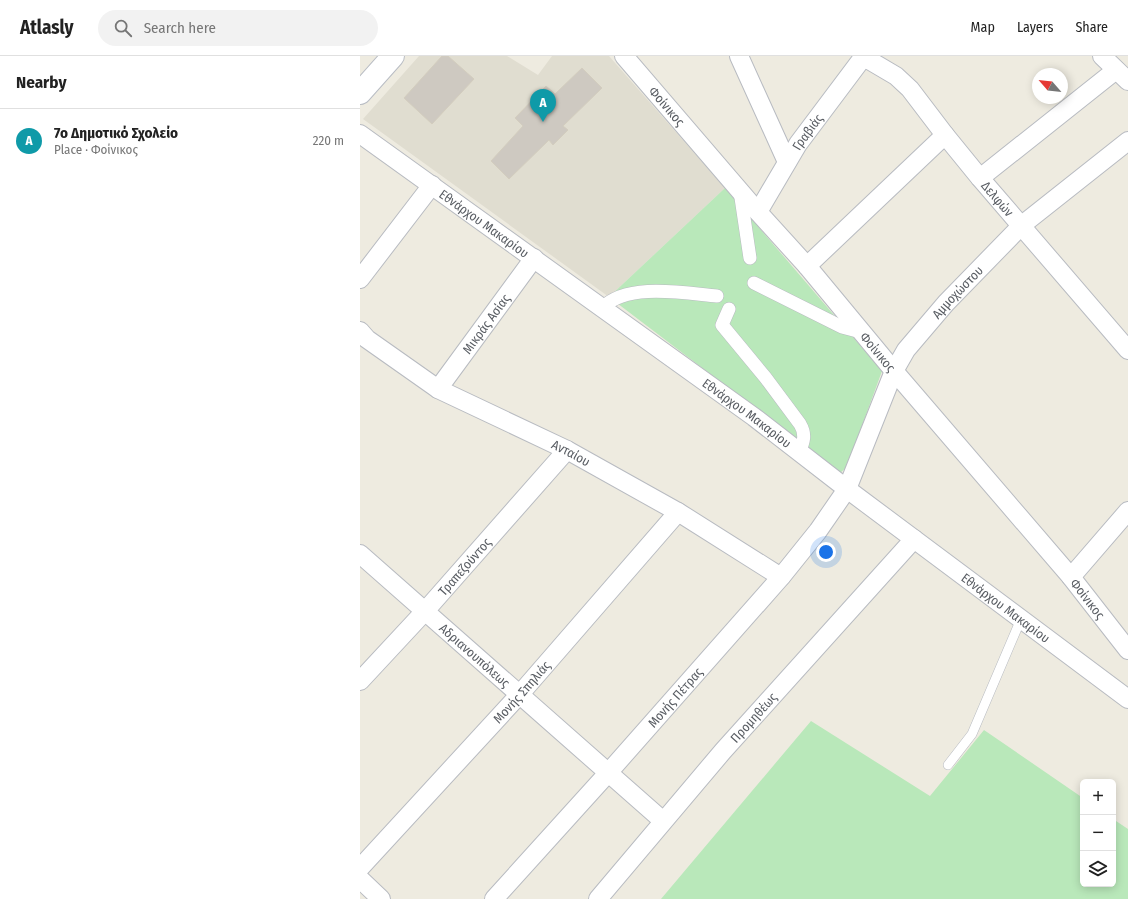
<!DOCTYPE html>
<meta charset="utf-8">
<style>
:root{--surface:#fff;--page:#f2f2f2;--text:#222;--muted:#767676;--line:#e0e0e0;--accent:#0f766e}
body{margin:0;font-family:"Fira Sans Condensed",sans-serif;background:var(--page);color:var(--text)}
.controls{position:absolute;right:12px;bottom:12px;display:grid;overflow:hidden;border-radius:6px;box-shadow:0 2px 10px #0003}
.controls button{width:36px;height:36px;display:grid;place-items:center;padding:0;border:0;border-bottom:1px solid var(--line);background:var(--surface);color:var(--text);font:20px sans-serif}
.compass{position:absolute;left:672px;top:12px;width:36px;height:36px;border-radius:50%;background:var(--surface);box-shadow:0 2px 10px #0003;rotate:298deg}
.you{position:absolute;left:466px;top:496px;width:14px;height:14px;margin:-10px;border:3px solid #fff;border-radius:50%;background:#1a73e8;box-shadow:0 0 0 6px #1a73e833}
.badge{display:grid;place-items:center;width:26px;height:26px;border-radius:50%;background:var(--accent);color:#fff;font-size:13px;font-weight:700}
.pin{position:absolute;translate:-50% -33px;filter:drop-shadow(0 1px 2px #0008)}
.pin::after{content:'';position:absolute;top:21px;width:14px;height:12px;background:inherit;clip-path:polygon(0 0,100% 0,50% 100%)}
.list{margin:0;padding:0;list-style:none}
h2{display:flex;justify-content:space-between;align-items:center;height:52px;margin:0;padding:0 16px;font-size:17px}
h2 small{font-size:13px;font-weight:400;color:var(--muted)}
.list li{display:grid;grid-template-columns:26px 1fr auto;gap:12px;align-items:center;box-sizing:border-box;height:64px;padding:0 16px;border-top:1px solid var(--line)}
.list b{display:block;font-size:15px;white-space:nowrap}
.list p{margin:0;font-size:13px;white-space:nowrap;color:var(--muted)}
.list em{font-size:13px;font-style:normal;color:var(--muted)}
.icon{flex:none;width:22px;height:22px;fill:none;stroke:currentColor;stroke-width:2;stroke-linecap:round;stroke-linejoin:round}
.map{position:relative;flex:none;width:768px;height:843px;overflow:hidden}
header{display:flex;align-items:center;gap:24px;box-sizing:border-box;height:56px;padding:0 20px;background:var(--surface);border-bottom:1px solid var(--line)}
header strong{font-size:19px}
nav{display:flex;gap:22px;margin-inline-start:auto;font-size:14px}
.search{width:280px;height:36px;background:var(--page);display:flex;align-items:center;gap:10px;box-sizing:border-box;padding:0 14px;border-radius:22px;color:var(--muted);font-size:15px}
main{display:flex}
aside{flex:1;background:var(--surface)}
.map>svg:first-child{display:block}
.education{fill:#e0ddd0}
.green{fill:#b9e8ba}
.building{fill:#cec9c1;stroke:#d3cdbe}
.lines{fill:none;stroke-linecap:round;stroke-linejoin:round}
.service-casing{stroke:#b8bbc1;stroke-width:10}
.pedestrian-casing{stroke:#b8bbc1;stroke-width:14}
.minor-casing{stroke:#b8bbc1;stroke-width:20}
.secondary-casing{stroke:#b9bdc4;stroke-width:24}
.service{stroke:#fff;stroke-width:9}
.pedestrian{stroke:#fff;stroke-width:13}
.minor{stroke:#fff;stroke-width:18}
.secondary{stroke:#fff;stroke-width:22}
.labels{text-anchor:middle;stroke-width:3;stroke-linejoin:round;paint-order:stroke}
.street-label{font-size:13px;fill:#595d63;stroke:#fff}
</style>
<header>
<strong>Atlasly</strong>
<div class="search"><svg class="icon" aria-label="search" viewBox="0 0 24 24"><circle cx="10" cy="10" r="6"/><path d="M15 15l6 6"/></svg>Search here</div>
<nav><a>Map</a><a>Layers</a><a>Share</a></nav>
</header>
<main>
<aside>
<h2>Nearby<small></small></h2>
<ul class="list">
<li><span class="badge" style="background:#0f9aa8">A</span><div><b>7ο Δημοτικό Σχολείο</b><p>Place · Φοίνικος</p></div><em>220 m</em></li>
</ul>
</aside>
<div class="map">
<svg width="768" height="843" viewBox="0 0 768 843">
<rect width="100%" height="100%" fill="#eeebe0"/>
<!-- education -->
<path class="education" d="M 59,0 L 147,0 L 178,19 L 192,0 L 249,0 L 365,132 L 249,241 L 3,63 Z"/>
<!-- green -->
<path class="green" d="M 365,132 L 522,315 L 487,411 L 480,417 L 249,241 Z
M 451,665 L 570,740 L 624,674 L 723,742 L 723,828 L 753,828 L 753,763 L 768,773 L 768,843 L 301,843 Z"/>
<!-- building -->
<path class="building" d="M 82,0 L 88,0 L 114,23 L 72,68 L 44,42 Z
M 222,12 L 242,32 L 203,70 L 208,74 L 193,89 L 189,84 L 149,123 L 131,105 L 163,70 L 155,62 L 186,30 L 195,38 Z"/>
<g class="lines">
<!-- service casing -->
<g class="service-casing">
<path id="service" d="M 588,709 L 612,678 L 661,563"/>
</g>
<!-- pedestrian casing -->
<g class="pedestrian-casing">
<path id="pedestrian" d="M 380,135 L 390,202
M 394,227 L 482,271 L 501,276
M 242,252 C 267,226 324,237 357,240
M 369,253 L 362,269 L 405,321 L 440,368 C 446,378 444,386 439,396"/>
</g>
<!-- minor casing -->
<g class="minor-casing">
<g id="minor">
<path id="s1" d="M 264,0 L 398,156 L 447,210 L 534,315 L 711,521 L 768,594"/>
<path d="M 379,0 L 427,106"/>
<path id="s2" d="M 502,0 L 536,20 L 550,33 L 585,79 L 620,122 L 768,294"/>
<path d="M 742,0 L 768,25"/>
<path id="s3" d="M 0,78 L 394,361 L 487,433 L 768,643"/>
<path d="M 620,122 L 756,14"/>
<path id="s4" d="M 398,156 L 438,88 L 504,0"/>
<path d="M 447,210 L 585,79"/>
<path d="M 0,223 L 72,129"/>
<path id="s5" d="M 0,275 L 7,283 L 78,333 L 207,394 L 318,456 L 421,521"/>
<path id="s6" d="M 78,333 L 174,202"/>
<path id="s7" d="M 0,498 L 302,764"/>
<path d="M 711,521 L 768,455"/>
<path id="s8" d="M 0,625 L 66,554 L 207,394"/>
<path id="s9" d="M 0,812 L 160,638 L 318,456"/>
<path d="M 0,823 L 21,843"/>
<path id="s10" d="M 134,843 L 248,717 L 421,521 L 458,475 L 487,433 L 534,315 L 546,294 L 586,247 L 662,169 L 768,85"/>
<path id="s11" d="M 238,843 L 363,695 L 554,483"/>
</g>
</g>
<!-- secondary casing -->
<g class="secondary-casing">
<path id="secondary" d="M 0,37 L 33,0"/>
</g>
<!-- service -->
<use href="#service" class="service"/>
<!-- pedestrian -->
<use href="#pedestrian" class="pedestrian"/>
<!-- minor -->
<use href="#minor" class="minor"/>
<!-- secondary -->
<use href="#secondary" class="secondary"/>
</g>
<g class="labels">
<!-- street labels -->
<g class="street-label">
<text dy="5" stroke="none"><textPath href="#s1" startOffset="66">Φοίνικος</textPath></text>
<text dy="5" stroke="none"><textPath href="#s4" startOffset="94">Γραβιάς</textPath></text>
<text dy="5" stroke="none"><textPath href="#s2" startOffset="199">Δελφών</textPath></text>
<text dy="5" stroke="none"><textPath href="#s3" startOffset="153">Εθνάρχου Μακαρίου</textPath></text>
<text dy="5" stroke="none"><textPath href="#s10" startOffset="770">Αμμοχώστου</textPath></text>
<text dy="5" stroke="none"><textPath href="#s6" startOffset="81">Μικράς Ασίας</textPath></text>
<text dy="5" stroke="none"><textPath href="#s1" startOffset="390">Φοίνικος</textPath></text>
<text dy="5" stroke="none"><textPath href="#s3" startOffset="477">Εθνάρχου Μακαρίου</textPath></text>
<text dy="5" stroke="none"><textPath href="#s5" startOffset="245">Ανταίου</textPath></text>
<text dy="5" stroke="none"><textPath href="#s8" startOffset="155">Τραπεζούντος</textPath></text>
<text dy="5" stroke="none"><textPath href="#s1" startOffset="714">Φοίνικος</textPath></text>
<text dy="5" stroke="none"><textPath href="#s3" startOffset="801">Εθνάρχου Μακαρίου</textPath></text>
<text dy="5" stroke="none"><textPath href="#s7" startOffset="153">Αδριανουπόλεως</textPath></text>
<text dy="5" stroke="none"><textPath href="#s9" startOffset="239">Μονής Σπηλιάς</textPath></text>
<text dy="5" stroke="none"><textPath href="#s10" startOffset="271">Μονής Πέτρας</textPath></text>
<text dy="5" stroke="none"><textPath href="#s11" startOffset="239">Προμηθέως</textPath></text>
</g>
</g>
</svg>
<div class="controls">
<button>+</button>
<button>−</button>
<button><svg class="icon" aria-label="layers" viewBox="0 0 24 24"><path d="M12 4l9 5-9 5-9-5zM3 14l9 5 9-5"/></svg></button>
</div>
<svg class="compass" viewBox="-18 -18 36 36"><path d="M0-13l5 13h-10z" fill="#e53935"/><path d="M0 13l5-13h-10z" fill="#767676"/></svg>
<div class="you"></div>
<div class="pin badge" style="left:183px;top:66px;background:#0f9aa8">A</div>
</div>
</main>
